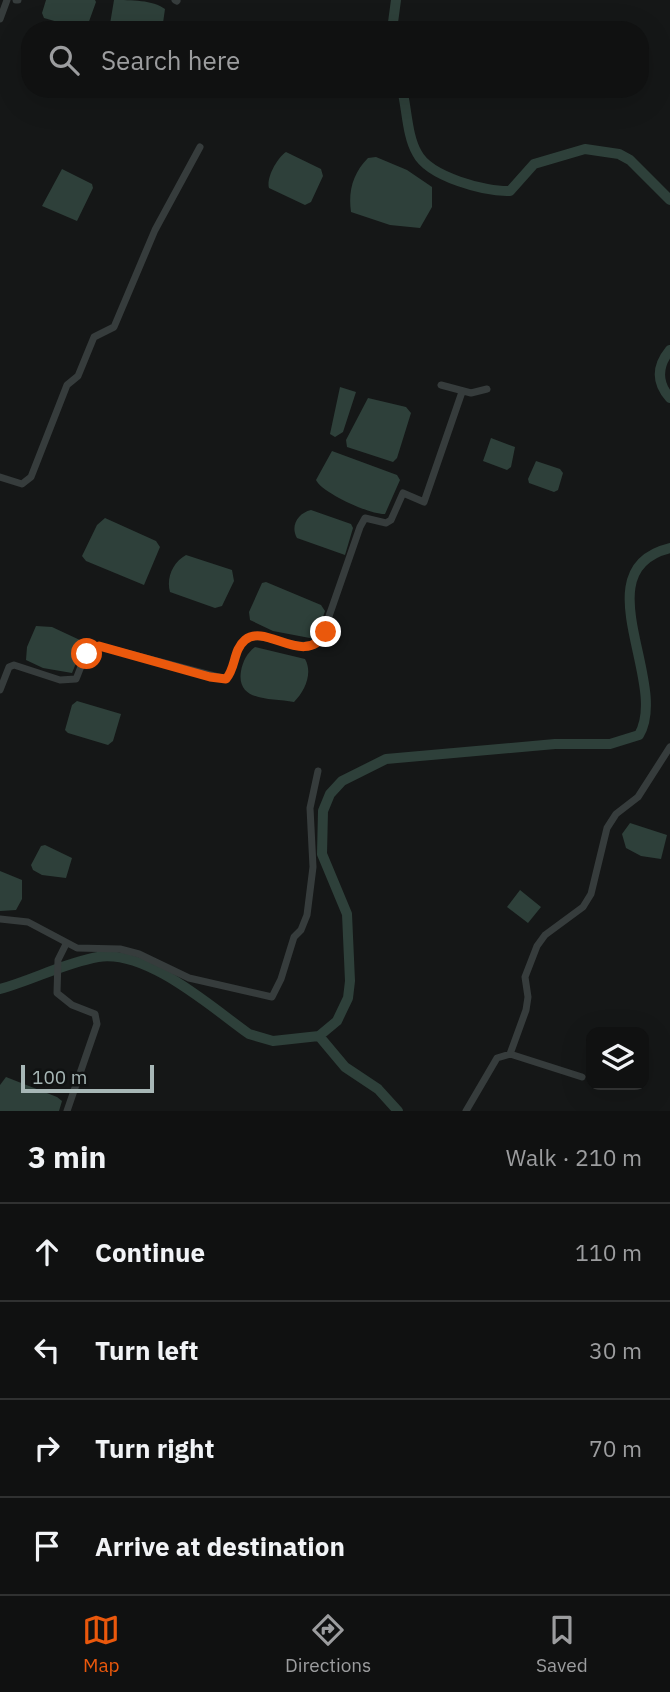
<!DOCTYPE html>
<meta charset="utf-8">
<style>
:root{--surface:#101111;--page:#1e1f1f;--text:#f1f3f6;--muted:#9c9d9f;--line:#303131;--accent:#ea580c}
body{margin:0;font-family:"IBM Plex Sans",sans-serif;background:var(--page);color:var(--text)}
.controls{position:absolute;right:21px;bottom:21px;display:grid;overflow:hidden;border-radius:14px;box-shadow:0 7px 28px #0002}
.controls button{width:63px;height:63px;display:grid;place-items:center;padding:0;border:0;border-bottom:2px solid var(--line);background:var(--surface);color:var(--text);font:35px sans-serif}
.scale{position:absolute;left:21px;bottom:18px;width:133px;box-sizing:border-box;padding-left:7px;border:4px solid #a7b7b6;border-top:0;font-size:19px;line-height:24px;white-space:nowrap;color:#a7b7b6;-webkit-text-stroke:5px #101212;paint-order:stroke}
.stop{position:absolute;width:21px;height:21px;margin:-16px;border:5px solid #ea580c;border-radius:50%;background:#fff}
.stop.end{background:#ea580c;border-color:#fff;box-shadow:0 2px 7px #0008}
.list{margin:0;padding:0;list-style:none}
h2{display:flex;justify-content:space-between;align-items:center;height:91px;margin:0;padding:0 28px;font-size:30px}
h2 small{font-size:23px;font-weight:400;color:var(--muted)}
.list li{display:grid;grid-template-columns:46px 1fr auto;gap:21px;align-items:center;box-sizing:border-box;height:98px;padding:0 28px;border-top:2px solid var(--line)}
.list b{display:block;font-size:26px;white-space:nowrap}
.list em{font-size:23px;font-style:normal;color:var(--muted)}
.icon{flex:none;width:38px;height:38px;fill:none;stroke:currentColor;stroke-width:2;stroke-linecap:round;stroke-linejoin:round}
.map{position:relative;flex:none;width:670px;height:1111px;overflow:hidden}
.search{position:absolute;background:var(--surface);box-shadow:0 7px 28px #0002;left:21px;right:21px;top:21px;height:77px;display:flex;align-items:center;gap:18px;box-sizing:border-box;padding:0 24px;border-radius:28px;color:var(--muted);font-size:26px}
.sheet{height:483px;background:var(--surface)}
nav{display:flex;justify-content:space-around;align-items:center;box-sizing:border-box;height:98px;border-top:2px solid var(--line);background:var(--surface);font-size:19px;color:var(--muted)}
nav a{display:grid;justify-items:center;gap:4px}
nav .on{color:var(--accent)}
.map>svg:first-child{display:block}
.water{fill:#2e403a}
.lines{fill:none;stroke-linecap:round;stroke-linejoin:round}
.stream{stroke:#2e403a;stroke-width:2.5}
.canal{stroke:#2e403a;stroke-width:10}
.street{stroke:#363c3c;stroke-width:7}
.route{stroke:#ea580c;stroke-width:9}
</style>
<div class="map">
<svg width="670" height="1111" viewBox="0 0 670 1111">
<rect width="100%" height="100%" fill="#151717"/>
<!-- water -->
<path class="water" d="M 46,0 L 95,0 L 96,2 L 87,27 L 82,29 L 44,18 L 42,13 Z
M 114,0 C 131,0 153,0 165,9 L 162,30 L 109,30 Z
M 286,152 L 321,169 L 323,176 L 311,202 L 305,205 L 269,188 C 266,178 277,158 286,152 Z
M 376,157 L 407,170 L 432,187 L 432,207 L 420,228 L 390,225 L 351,212 C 348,191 353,173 368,158 Z
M 62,169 L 92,184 L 93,188 L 77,221 L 42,206 Z
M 340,387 L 356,392 L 343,432 L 335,437 L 330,434 Z
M 368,398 L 406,407 L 411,413 L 397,458 L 393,462 L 347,447 L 346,440 Z
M 491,438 L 515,447 L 511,467 L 507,470 L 483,461 Z
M 332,451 L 397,475 L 400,480 L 385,514 C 371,515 322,493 316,480 Z
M 536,461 L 560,469 L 563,473 L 558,490 L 554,492 L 529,483 L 528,479 Z
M 311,510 L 351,524 L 353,528 L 345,555 L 297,538 C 290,526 298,513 311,510 Z
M 105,518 L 156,541 L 160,547 L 144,585 L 86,561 L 82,556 L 97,525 Z
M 186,555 L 232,570 L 234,581 L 222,606 L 215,608 L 170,592 C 166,578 173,562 186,555 Z
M 266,582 L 321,605 L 325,611 L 315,639 L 273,631 L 250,620 L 249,612 L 262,583 Z
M 36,626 L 52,627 L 82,641 L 83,646 L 72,673 L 43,668 L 26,660 L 27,647 Z
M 255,647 L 305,659 C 313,673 305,691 294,702 C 271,698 236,702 241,671 C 243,661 247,653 255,647 Z
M 77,701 L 121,714 L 113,741 L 108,745 L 68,733 L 65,730 L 72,705 Z
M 630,823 L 667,835 L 661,859 L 641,856 L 626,848 L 622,834 Z
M 45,845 L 72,858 L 66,878 L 42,875 L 33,870 L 31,865 L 41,846 Z
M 0,871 L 22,880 L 22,899 L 16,910 L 0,911 Z
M 520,890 L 541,907 L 528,923 L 507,907 Z
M 6,1077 L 57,1097 L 62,1101 L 59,1111 L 0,1111 L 0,1085 Z"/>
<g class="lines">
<!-- stream -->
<path class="stream" d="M 357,93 L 360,89"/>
<!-- canal -->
<path class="canal" d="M 392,30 L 396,0
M 402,89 C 407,109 407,136 417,153 C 429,177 486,192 510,191 L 534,164 L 585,149 L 619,154 L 630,160 L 670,200
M 670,350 C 657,366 656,382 670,398
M 0,989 C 33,980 64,963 98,957 C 147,949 211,1007 249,1034 L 273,1041 L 319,1036 L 337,1021 L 348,998 L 350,981 L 347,914 L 322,854 L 323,811 L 330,794 L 342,781 L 386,759 L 555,744 L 610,744 L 639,735 C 670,683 582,569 670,548
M 319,1036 L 345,1067 L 378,1089 L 398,1111"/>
<!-- street -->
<path class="street" d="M 16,0 L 18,0
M 175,0 L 177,1
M 0,19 L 7,0
M 441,385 L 471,393 L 487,389
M 0,477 L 22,484 L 31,477 L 67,385 L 78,376 L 94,337 L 114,327 L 155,230 L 200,147
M 0,690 L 9,667 L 14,665 L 60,680 L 76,679 C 82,666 84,650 99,646 L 226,679 C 236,668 233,650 245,640 C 259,628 296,654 320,642 L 360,527 L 365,518 L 386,523 L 391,520 L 403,493 L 424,502 L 462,392
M 0,919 L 28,922 L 77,948 L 120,949 L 139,954 L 189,978 L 272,997 L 281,979 L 294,937 L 301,930 L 307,915 L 313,867 L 310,808 L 318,771
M 66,944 L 58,960 L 57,993 L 72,1005 L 95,1014 L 97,1024 L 67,1111
M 582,1077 L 510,1054 L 526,1010 L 528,997 L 525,977 L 537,946 L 545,935 L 583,907 L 591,894 L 607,828 L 616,814 L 638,797 L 670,747
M 466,1111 L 497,1058 L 510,1054"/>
</g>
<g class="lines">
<!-- route -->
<path class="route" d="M 87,654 L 91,648 L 99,646 L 210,677 L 226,679 C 236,668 233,650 245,640 C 266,622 305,669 326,632"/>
</g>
</svg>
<div class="controls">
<button><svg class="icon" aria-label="layers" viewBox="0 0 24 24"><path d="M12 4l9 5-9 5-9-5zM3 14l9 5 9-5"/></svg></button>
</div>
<div class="scale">100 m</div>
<div class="stop" style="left:87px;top:654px"></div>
<div class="stop end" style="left:326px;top:632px"></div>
<div class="search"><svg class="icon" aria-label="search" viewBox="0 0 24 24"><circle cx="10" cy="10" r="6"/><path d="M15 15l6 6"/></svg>Search here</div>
</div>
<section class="sheet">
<h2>3 min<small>Walk · 210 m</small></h2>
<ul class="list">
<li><svg class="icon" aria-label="ahead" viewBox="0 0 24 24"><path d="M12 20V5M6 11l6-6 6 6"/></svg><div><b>Continue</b></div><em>110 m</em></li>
<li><svg class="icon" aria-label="left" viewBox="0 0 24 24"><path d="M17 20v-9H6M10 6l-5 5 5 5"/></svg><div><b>Turn left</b></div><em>30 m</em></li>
<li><svg class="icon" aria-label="right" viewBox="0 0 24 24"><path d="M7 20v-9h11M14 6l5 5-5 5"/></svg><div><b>Turn right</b></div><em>70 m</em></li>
<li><svg class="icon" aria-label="arrive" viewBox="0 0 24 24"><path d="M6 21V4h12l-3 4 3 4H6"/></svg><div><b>Arrive at destination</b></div></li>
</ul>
</section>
<nav>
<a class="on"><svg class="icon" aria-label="map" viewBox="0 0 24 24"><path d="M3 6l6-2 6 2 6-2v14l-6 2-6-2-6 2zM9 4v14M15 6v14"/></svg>Map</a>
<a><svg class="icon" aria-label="directions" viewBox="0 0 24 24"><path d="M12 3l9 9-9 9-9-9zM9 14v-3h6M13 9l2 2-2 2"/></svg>Directions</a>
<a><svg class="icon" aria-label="saved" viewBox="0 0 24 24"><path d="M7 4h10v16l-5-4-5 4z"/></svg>Saved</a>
</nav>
